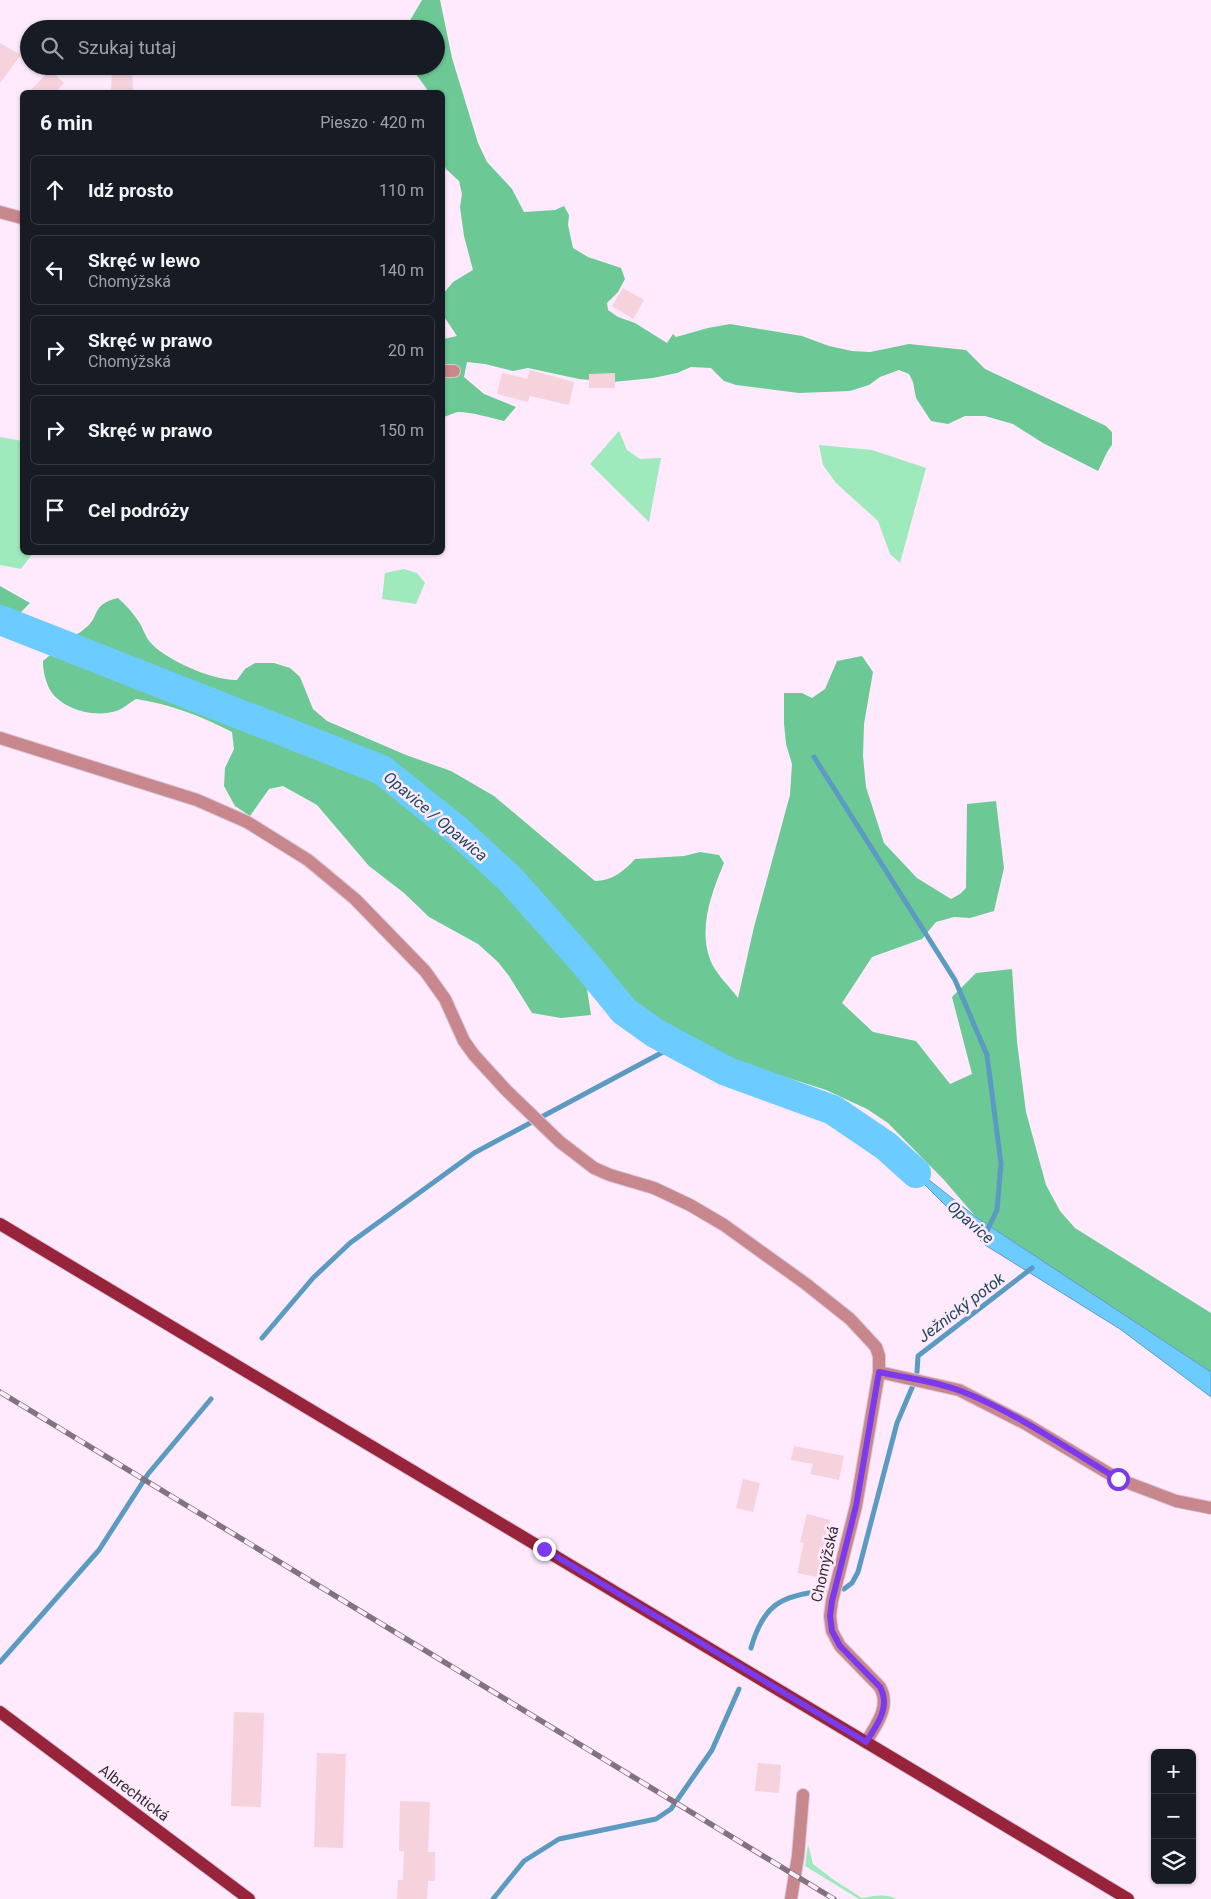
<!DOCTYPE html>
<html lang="pl">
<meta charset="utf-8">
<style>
:root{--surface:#171b24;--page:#242831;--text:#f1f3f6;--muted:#9ea1a6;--line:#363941}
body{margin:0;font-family:Roboto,sans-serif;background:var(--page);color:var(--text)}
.controls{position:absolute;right:15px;bottom:15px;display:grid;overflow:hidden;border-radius:8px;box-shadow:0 1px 4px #0004}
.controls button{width:45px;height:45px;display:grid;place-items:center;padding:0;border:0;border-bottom:1px solid var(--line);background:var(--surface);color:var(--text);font:25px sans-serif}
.stop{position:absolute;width:15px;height:15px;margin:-11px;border:4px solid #7c3aed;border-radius:50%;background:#fff}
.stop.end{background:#7c3aed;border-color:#fff;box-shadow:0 1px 5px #0008}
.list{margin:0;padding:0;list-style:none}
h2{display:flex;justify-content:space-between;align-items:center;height:65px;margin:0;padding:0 20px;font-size:21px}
h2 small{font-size:16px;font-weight:400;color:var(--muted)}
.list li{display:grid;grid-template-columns:32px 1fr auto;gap:15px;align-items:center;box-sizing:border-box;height:70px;margin:0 10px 10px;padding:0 10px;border:1px solid var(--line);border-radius:8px}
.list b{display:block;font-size:19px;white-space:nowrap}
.list p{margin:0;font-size:16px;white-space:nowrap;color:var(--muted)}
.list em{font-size:16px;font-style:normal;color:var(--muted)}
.icon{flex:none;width:28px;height:28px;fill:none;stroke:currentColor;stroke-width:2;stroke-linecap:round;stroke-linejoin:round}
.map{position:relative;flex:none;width:1211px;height:1899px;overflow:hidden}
.search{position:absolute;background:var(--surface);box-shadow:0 1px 4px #0004;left:20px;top:20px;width:425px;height:55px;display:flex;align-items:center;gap:12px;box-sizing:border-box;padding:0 18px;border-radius:28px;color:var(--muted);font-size:19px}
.panel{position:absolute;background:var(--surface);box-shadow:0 1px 4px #0004;left:20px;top:90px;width:425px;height:465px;border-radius:8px}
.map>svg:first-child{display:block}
.green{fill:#9feabd}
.forest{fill:#6cc894}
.water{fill:#6ccbff;stroke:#5b9bc2}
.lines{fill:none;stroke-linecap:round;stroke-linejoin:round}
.stream{stroke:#5b9bc2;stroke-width:5}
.river{stroke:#6ccbff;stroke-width:30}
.building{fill:#f5d2dc}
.minor-casing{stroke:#dac8d8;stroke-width:14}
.major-casing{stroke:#dac8d8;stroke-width:14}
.minor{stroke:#c8878c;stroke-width:12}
.major{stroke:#97243b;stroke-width:12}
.rail-casing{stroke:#817480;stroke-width:5.5}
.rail{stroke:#feeafc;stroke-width:4;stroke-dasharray:11;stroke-linecap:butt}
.route{stroke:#7c3aed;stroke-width:6}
.labels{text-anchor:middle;stroke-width:5;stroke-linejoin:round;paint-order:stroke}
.street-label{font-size:15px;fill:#342b33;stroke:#feeafc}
.water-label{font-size:16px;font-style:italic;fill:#1e475d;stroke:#feeafc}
</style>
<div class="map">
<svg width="1211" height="1899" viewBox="0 0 1211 1899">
<rect width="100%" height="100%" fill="#feeafc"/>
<!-- green -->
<path class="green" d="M 619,431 L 627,450 L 640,459 L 661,458 L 649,522 L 590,464 Z
M 0,437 L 22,441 L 22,552 L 33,553 L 21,569 L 0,565 Z
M 819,445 L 872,450 L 926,468 L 900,563 L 890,554 L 878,521 L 836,483 L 823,465 Z
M 404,569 L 417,573 L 425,583 L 416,604 L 382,599 L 385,573 Z
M 808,1844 L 813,1864 L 834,1880 L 862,1898 C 874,1896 886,1893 896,1899 L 859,1899 L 805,1866 Z"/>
<!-- forest -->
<path class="forest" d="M 422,0 L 440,0 L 452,58 L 478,143 L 487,162 L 512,189 L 524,212 L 555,210 L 564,206 L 569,215 L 568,225 L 573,248 L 588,257 L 621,268 L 625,279 L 618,292 L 607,303 L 608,310 L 618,317 L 635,323 L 667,343 L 673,334 L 676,337 L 708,328 L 730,324 L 802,336 L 829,346 L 852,351 L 870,352 L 909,344 L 966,350 L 985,369 L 1106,426 L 1112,432 L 1112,445 C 1106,452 1103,462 1098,471 L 1043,443 L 1013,424 L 985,416 L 965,416 L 948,424 L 931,421 L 916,398 L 913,382 L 909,374 L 899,370 L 880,377 L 869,385 L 850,391 L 799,393 L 736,385 L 724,381 L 711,368 L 691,367 L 677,373 L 653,378 L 613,382 L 579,379 L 528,368 L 513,371 L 485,364 L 467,362 L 464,377 L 484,394 L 516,407 L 504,421 C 491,418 472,412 458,412 C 453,413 448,416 443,417 L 443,339 L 457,336 L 443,315 L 443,294 L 453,282 L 473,270 L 464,236 L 460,207 L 462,194 L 459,181 L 446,169 L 443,162 L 442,92 L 429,92 L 410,66 L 436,66 L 436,29 L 405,29 Z
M 0,586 L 30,603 L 0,633 Z
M 118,598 C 126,605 133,613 139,622 C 143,628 145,636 150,642 C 165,660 214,681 237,680 L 245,669 L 255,663 L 274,663 L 290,668 L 300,677 L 313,709 L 327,721 L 406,755 L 451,771 L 494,796 L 595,881 C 612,881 624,871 635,859 L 684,856 L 700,852 L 719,855 L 724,863 C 711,894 697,931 712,964 C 718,976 730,987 738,998 L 754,927 L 790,795 L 792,764 L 786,744 L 784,723 L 784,693 L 802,693 L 812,698 L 825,689 L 837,661 L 862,656 L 873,672 L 864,724 L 863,756 L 866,787 L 884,843 L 917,878 L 951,899 L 960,894 L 966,888 L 967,804 L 996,801 L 1004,868 L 994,911 L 970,918 L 954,917 L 936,922 L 922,939 L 872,957 L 842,1003 L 873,1032 L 916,1041 L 950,1084 L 972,1074 L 952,997 L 976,973 L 1012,969 L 1017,1042 L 1026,1112 L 1046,1185 L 1060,1211 L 1075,1228 L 1211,1313 L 1211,1372 L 976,1217 L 944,1180 L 888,1123 L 867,1109 L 826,1090 L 748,1065 L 715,1071 L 644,1035 L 587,989 L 591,1015 L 561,1018 L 532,1013 L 509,976 L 498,962 L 478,944 L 429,917 L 404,893 L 369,866 L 317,805 L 283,786 L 269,789 L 250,816 L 235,806 L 224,786 L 225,768 L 234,749 L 232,732 C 201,716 170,704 136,699 C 131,702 125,707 119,710 C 97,719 60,710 49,688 C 45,679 43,671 43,661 C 53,653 63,643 73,636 C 76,634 80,633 83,630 C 102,617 89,605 118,598 Z"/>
<!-- water -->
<path class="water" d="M 886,1146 L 976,1217 L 1211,1372 L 1211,1397 L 1120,1329 L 985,1245 Z"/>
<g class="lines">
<!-- stream -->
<path class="stream" d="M 814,757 L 955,980 L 987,1055 L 1001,1164 L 997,1210 L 987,1231
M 262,1338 L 313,1278 L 350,1243 L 474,1153 L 678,1044
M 917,1372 L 918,1356 L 1032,1268
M 844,1589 L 852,1583 L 858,1572 L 897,1423 L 914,1383
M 751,1648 C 763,1605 781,1595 824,1591
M 0,1662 L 99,1550 L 148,1474 L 211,1399
M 493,1899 L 524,1861 L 559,1839 L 656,1819 L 671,1809 L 712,1750 L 739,1689"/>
<!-- river -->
<path class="river" d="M 0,620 L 382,770 L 458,831 L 510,879 L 584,962 L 624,1011 L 655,1033 L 726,1071 L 833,1110 L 886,1146 L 916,1173"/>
</g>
<!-- building -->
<path class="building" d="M 0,43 L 21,55 L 0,83 Z
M 112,69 L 132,69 L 133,92 L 111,92 Z
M 50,70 L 64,83 L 56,92 L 29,92 Z
M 623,288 L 644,300 L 633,319 L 612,306 Z
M 530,370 L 574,382 L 569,405 L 530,396 L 528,402 L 497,394 L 502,373 L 527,379 Z
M 615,373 L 615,388 L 589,388 L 589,374 Z
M 794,1446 L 844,1456 L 839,1480 L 810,1474 L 813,1464 L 791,1460 Z
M 743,1479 L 760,1483 L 753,1512 L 736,1508 Z
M 807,1514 L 830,1520 L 817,1577 L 797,1573 L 804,1543 L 800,1542 Z
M 234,1712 L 264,1713 L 261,1807 L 231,1806 Z
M 317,1753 L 346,1754 L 343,1848 L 314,1847 Z
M 758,1763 L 781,1765 L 779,1793 L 755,1791 Z
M 400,1801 L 430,1802 L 428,1852 L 435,1852 L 435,1881 L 428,1881 L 427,1899 L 397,1899 L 398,1880 L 403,1880 L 404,1851 L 399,1851 Z"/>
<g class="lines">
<!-- minor casing -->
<g class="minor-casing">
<path id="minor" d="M 0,212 L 22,218
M 442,371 L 454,371
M 0,738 L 197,800 L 247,822 L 308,860 L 355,899 L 425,971 L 445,999 L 464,1041 L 474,1055 L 506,1090 L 560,1142 L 594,1168 L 610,1175 L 654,1188 L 690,1205 L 724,1225 L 806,1284 L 850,1319 L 876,1347 L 879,1356 L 879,1372 L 856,1506 L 832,1601 L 830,1616 L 832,1631 L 840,1646 L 880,1687 C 891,1707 876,1725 866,1742
M 879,1372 L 959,1390 L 1026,1424 L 1118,1479 L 1176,1501 L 1211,1508
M 791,1899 L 798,1856 L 803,1795"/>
</g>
<!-- major casing -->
<g class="major-casing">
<path id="major" d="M 0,1224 L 1128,1899
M 0,1712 L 249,1899"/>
</g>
<!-- minor -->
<use href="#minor" class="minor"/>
<!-- major -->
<use href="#major" class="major"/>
<!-- rail casing -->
<g class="rail-casing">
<path id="rail" d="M 0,1392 L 834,1899"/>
</g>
<!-- rail -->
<use href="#rail" class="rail"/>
</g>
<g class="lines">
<!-- route -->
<path class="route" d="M 544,1549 L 866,1742 C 877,1725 891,1707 880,1687 L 840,1646 L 832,1631 L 830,1616 L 832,1601 L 856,1506 L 879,1372 C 906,1378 935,1381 961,1391 C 1015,1412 1068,1449 1118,1479"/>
</g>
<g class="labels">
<!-- street labels -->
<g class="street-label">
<text transform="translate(825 1564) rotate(-77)" y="5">Chomýžská</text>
<text transform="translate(134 1793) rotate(37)" y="5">Albrechtická</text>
</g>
<!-- water labels -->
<g class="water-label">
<text transform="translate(436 816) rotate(40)" y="6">Opavice / Opawica</text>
<text transform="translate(971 1222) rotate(41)" y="6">Opavice</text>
<text transform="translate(961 1307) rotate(-37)" y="6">Ježnický potok</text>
</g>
</g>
</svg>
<div class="controls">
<button>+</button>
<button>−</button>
<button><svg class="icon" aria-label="layers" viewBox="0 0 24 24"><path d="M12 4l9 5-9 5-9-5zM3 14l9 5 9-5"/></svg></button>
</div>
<div class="stop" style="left:1118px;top:1479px"></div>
<div class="stop end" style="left:544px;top:1549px"></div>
<div class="search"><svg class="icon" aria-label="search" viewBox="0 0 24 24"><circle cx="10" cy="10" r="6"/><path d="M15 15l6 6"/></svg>Szukaj tutaj</div>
<section class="panel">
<h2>6 min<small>Pieszo · 420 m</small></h2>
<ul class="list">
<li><svg class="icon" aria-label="ahead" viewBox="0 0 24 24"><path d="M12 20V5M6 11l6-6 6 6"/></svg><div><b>Idź prosto</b></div><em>110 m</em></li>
<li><svg class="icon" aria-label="left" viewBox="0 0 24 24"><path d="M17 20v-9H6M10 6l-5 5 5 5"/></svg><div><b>Skręć w lewo</b><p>Chomýžská</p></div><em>140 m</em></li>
<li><svg class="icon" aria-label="right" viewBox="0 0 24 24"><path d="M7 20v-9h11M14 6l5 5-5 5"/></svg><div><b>Skręć w prawo</b><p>Chomýžská</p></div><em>20 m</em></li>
<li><svg class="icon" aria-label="right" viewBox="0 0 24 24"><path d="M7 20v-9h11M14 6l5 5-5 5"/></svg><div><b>Skręć w prawo</b></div><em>150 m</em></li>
<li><svg class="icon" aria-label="arrive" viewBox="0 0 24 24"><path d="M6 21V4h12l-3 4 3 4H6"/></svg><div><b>Cel podróży</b></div></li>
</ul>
</section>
</div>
